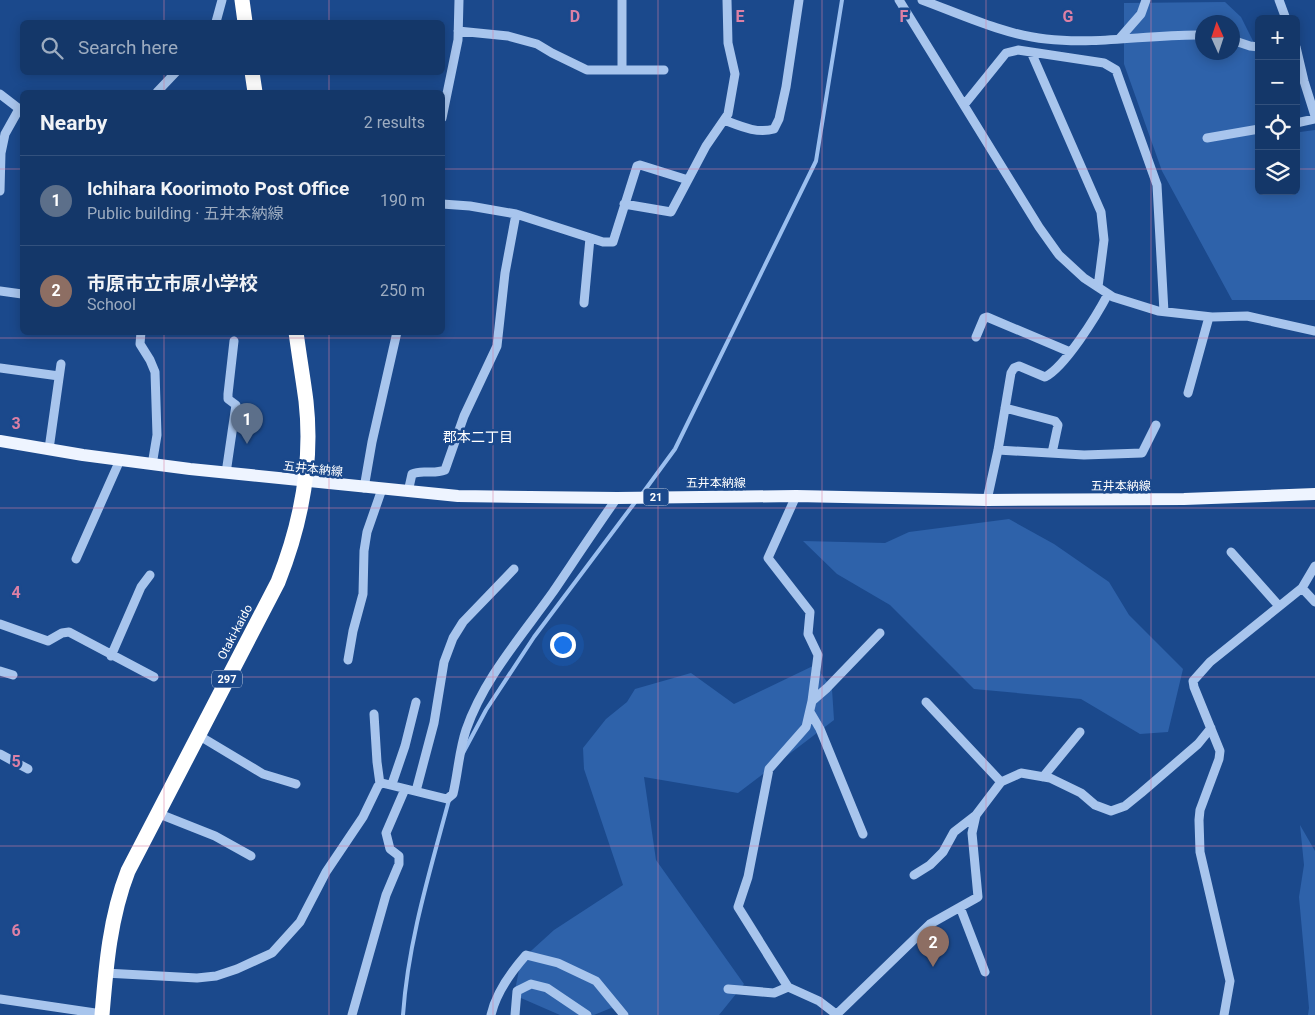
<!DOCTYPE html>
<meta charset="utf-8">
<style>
:root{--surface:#143769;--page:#214271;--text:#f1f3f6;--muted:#9dacc0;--line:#33517d;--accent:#ea580c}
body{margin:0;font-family:Roboto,"Noto Sans JP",sans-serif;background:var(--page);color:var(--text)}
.controls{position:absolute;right:15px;top:15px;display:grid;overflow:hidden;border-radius:8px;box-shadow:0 2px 12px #0003}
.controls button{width:45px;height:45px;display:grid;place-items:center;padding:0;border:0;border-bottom:1px solid var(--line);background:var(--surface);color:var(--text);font:25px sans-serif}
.compass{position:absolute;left:1195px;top:15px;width:45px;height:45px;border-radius:50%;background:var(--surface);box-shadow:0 2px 12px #0003;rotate:357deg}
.you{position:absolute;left:562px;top:644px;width:18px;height:18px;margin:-12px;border:4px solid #fff;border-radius:50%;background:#1a73e8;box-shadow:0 0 0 8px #1a73e833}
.badge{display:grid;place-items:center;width:32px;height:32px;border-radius:50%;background:var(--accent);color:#fff;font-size:16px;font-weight:700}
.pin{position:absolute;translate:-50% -41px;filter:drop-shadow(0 1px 2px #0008)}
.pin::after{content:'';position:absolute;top:26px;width:18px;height:15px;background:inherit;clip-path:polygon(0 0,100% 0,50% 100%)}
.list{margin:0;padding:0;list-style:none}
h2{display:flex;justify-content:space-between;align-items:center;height:65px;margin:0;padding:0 20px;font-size:21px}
h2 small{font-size:16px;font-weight:400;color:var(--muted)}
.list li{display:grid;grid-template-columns:32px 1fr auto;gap:15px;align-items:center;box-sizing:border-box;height:90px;padding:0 20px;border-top:1px solid var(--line)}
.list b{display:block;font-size:19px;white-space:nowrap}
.list p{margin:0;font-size:16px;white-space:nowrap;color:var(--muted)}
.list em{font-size:16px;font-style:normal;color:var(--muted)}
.icon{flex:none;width:28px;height:28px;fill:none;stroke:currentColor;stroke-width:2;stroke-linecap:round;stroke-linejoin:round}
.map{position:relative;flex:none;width:1315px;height:1015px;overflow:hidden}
.search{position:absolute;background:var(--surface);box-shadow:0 2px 12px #0003;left:20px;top:20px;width:425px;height:55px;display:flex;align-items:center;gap:12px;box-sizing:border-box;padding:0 18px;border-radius:8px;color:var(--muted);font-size:19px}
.panel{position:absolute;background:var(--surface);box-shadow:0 2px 12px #0003;left:20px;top:90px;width:425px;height:245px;border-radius:8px}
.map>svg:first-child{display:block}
.green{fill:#2e62aa;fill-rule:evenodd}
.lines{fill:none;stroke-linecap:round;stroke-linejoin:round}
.stream{stroke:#9bbfef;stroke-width:4}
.minor{stroke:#a8c5ed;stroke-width:9}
.major{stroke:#eef4ff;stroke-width:12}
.highway{stroke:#fff;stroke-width:15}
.grid{fill:none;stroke:#dd80a5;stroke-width:1;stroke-opacity:0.55}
.labels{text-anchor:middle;stroke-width:5;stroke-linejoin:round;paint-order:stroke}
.shield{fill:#1b498c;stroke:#bbc8dc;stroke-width:1}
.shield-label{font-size:11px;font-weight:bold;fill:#fff}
.street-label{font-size:12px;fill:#fff;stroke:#1b498c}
.neighbourhood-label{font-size:14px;fill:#fff;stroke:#1b498c}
.grid-label{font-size:16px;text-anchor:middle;font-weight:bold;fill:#dd80a5;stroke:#1b498c;stroke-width:5;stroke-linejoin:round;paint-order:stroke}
</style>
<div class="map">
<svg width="1315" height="1015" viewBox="0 0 1315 1015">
<rect width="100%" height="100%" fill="#1b498c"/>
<!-- green -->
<path class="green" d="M 1225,2 L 1241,17 L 1259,53 L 1259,191 L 1296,191 L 1296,126 L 1300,132 L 1315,130 L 1315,300 L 1232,300 L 1162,171 L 1124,64 L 1124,3 ZM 1202,22 L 1232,22 L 1232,52 L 1202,52 Z
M 1009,519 L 1054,544 L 1109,582 L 1129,615 L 1183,669 L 1168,732 L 1140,734 L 1081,699 L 974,689 L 890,605 L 837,574 L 803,541 L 885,543 L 909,532 Z
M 815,665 L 832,689 L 834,720 L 738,793 L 644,777 L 656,860 L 744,984 L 719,1015 L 628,1015 L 611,1008 L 594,1015 L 560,1015 L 514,995 L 521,960 L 554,930 L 623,885 L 584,769 L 583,748 L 606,719 L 627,702 L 635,689 L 691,673 L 734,704 Z
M 1300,825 L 1315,851 L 1315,1015 L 1308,1015 L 1309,1008 L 1299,897 L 1304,865 Z"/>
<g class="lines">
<!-- stream -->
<path class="stream" d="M 642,494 L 675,449 L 816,161 L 842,0
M 463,753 L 486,710 L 534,637 L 636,501
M 403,1015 C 408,942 430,871 449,800"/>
<!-- minor -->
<path class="minor" d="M 622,0 L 622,70
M 899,0 L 1039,227 L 1059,255 L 1084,278 L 1113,297 L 1158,311 L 1212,317 L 1247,316 L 1315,331
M 922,0 C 960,14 1005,35 1046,39 C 1098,45 1150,34 1202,35
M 1279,0 L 1286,19
M 216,22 L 222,0
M 458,31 L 508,36 L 537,44 L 552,53 L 587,70 L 664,70
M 1120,38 L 1141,14 L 1146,0
M 1232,40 L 1250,46 L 1259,47
M 1296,47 L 1304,81 L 1315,116
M 1031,52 L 1101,212 L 1104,240 L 1098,287
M 157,92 L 176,72
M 0,94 L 22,111
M 964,105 L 1006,53 L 1018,50 L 1104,63 L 1116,70 L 1157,185 L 1164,312
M 442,118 L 458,40 L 459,0
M 724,120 C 740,126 757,134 774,129 L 779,119 L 786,87 L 799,0
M 1296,123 L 1315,119
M 1207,138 L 1259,129
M 0,191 L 1,153 L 5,134 L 19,109
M 442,204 L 470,206 L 516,214 L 603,242 L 613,242 L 637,166 L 640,165 L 688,180
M 624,204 L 671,212 L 706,146 L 728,114 L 735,74 L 728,43 L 727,0
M 0,291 L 22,294
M 584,303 L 590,238
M 141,332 L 140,344 L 150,360 L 155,372 L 157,435 L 152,465
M 976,337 L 984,318 L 987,317 L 1070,352
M 0,368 L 59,376
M 1188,393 L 1209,317
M 1005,408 L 1055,421 L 1058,425 L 1052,453
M 49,449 L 61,364
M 998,450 L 1084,455 L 1142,453 L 1156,425
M 226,473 L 236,405 L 228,399 L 228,394 L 234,341
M 364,488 L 372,442 L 397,332
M 408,492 L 412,474 C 422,469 432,475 445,470 L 464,416 L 497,346 L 505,273 L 516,214
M 796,496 L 768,558 L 810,612 L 808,634 L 818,655 L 812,701 L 806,727 L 769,769 L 748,877 L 738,907 L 788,987 L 819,1001 L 836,1014
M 987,500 L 998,450 L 1011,373 L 1014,368 L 1019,366 L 1045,377 C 1065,367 1097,315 1108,294
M 1231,552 L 1279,606
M 76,559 L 120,460
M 1302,588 L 1315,602
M 0,624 L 48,641 L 62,633 L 69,632 L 154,677
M 111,656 L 141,587 L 150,575
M 348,660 L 353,631 L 363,594 L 364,551 L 367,532 L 382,489
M 0,671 L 13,675
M 812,701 L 827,688 L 880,633
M 926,702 L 1001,782
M 810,712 L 820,729 L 863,834
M 374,714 L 377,762 L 380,784
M 198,735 L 263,774 L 296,784
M 0,754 L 28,769
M 1043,777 L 1080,732
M 392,784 L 405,746 L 416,702
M 416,791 L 434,723 L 444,662 L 453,638 L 463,622 L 514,569
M 157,813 L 215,836 L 251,856
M 914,875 L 930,865 L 943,852 L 954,832 L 976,815
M 960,907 L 985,972
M 105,973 L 197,978 L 216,976 L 237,969 L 272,953 L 300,922 L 326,872 L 363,817 L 378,786 L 382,783 L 447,799 L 453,794 C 458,773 459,751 466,730 C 484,678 521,637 553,592 C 574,561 595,529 617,498
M 728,989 L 774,993 L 788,987
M 0,999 L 102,1014
M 352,1015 L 386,895 L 399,864 L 399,856 L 390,849 L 386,833 L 405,789
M 491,1015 C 496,993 511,972 526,955 L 558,963 L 596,981 L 624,1015
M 515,1015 L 517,991 L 531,984 L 547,988 L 587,1015
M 836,1015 L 930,924 L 978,897 L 972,833 L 976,815 L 1001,782 L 1021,773 L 1050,778 L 1081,793 L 1095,805 L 1111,811 L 1125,806 L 1141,793 L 1198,744 L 1211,728
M 1224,1015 L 1230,981 L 1200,852 L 1199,820 L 1200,810 L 1219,759 L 1220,751 L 1194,687 L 1193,681 L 1210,662 L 1302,588 L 1315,566"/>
<!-- major -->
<path class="major" d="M 0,441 L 83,455 L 190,469 L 458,496 L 617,498 L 796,496 L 987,500 L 1184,499 L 1315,494"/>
<!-- highway -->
<path class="highway" d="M 242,0 L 245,22
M 252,72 L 255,92
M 102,1015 C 106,966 110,917 128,871 L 278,582 C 301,524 313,463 306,401 C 303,378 299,355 296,332"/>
</g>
<!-- grid -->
<path class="grid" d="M 164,0 L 164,22M 329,0 L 329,22M 493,0 L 493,1015M 658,0 L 658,1015M 822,0 L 822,1015M 986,0 L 986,1015M 1151,0 L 1151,1015M 164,72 L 164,92M 329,72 L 329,92M 0,169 L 22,169M 442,169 L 1259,169M 1296,169 L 1315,169M 164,332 L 164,1015M 329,332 L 329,1015M 0,338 L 1315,338M 0,508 L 1315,508M 0,677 L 1315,677M 0,846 L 1315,846"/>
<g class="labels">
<!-- shield labels -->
<g class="shield">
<rect x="643.5" y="488.5" width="25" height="17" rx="4"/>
<rect x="212" y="670.5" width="30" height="17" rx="4"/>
</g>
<g class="shield-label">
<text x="656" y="501">21</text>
<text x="227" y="683">297</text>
</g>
<!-- street labels -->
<g class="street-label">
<text transform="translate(313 469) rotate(6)" y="4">五井本納線</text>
<text x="716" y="487">五井本納線</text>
<text x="1121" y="490">五井本納線</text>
<text transform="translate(235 632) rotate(-62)" y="4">Otaki-kaido</text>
</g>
<!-- neighbourhood labels -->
<g class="neighbourhood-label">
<text x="478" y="442">郡本二丁目</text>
</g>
</g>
<g class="grid-label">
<text x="575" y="22">D</text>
<text x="740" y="22">E</text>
<text x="904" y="22">F</text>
<text x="1068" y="22">G</text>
<text x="16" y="429">3</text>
<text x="16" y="598">4</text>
<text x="16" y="767">5</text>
<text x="16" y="936">6</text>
</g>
</svg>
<div class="controls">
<button>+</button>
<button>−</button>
<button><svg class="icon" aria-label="locate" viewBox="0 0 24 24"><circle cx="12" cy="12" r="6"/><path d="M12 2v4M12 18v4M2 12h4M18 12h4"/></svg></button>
<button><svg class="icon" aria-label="layers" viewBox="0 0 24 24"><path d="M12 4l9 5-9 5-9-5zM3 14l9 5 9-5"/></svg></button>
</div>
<svg class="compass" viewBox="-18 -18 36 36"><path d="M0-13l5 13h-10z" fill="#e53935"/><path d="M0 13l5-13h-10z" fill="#9dacc0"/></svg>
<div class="you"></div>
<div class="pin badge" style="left:247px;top:444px;background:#5c6f8a">1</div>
<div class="pin badge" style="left:933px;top:967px;background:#8d6e63">2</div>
<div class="search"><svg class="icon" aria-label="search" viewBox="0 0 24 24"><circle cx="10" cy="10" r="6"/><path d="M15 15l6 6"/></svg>Search here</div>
<section class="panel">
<h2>Nearby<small>2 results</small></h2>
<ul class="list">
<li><span class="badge" style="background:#5c6f8a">1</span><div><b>Ichihara Koorimoto Post Office</b><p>Public building · 五井本納線</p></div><em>190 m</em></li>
<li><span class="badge" style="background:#8d6e63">2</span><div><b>市原市立市原小学校</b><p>School</p></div><em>250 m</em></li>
</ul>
</section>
</div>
